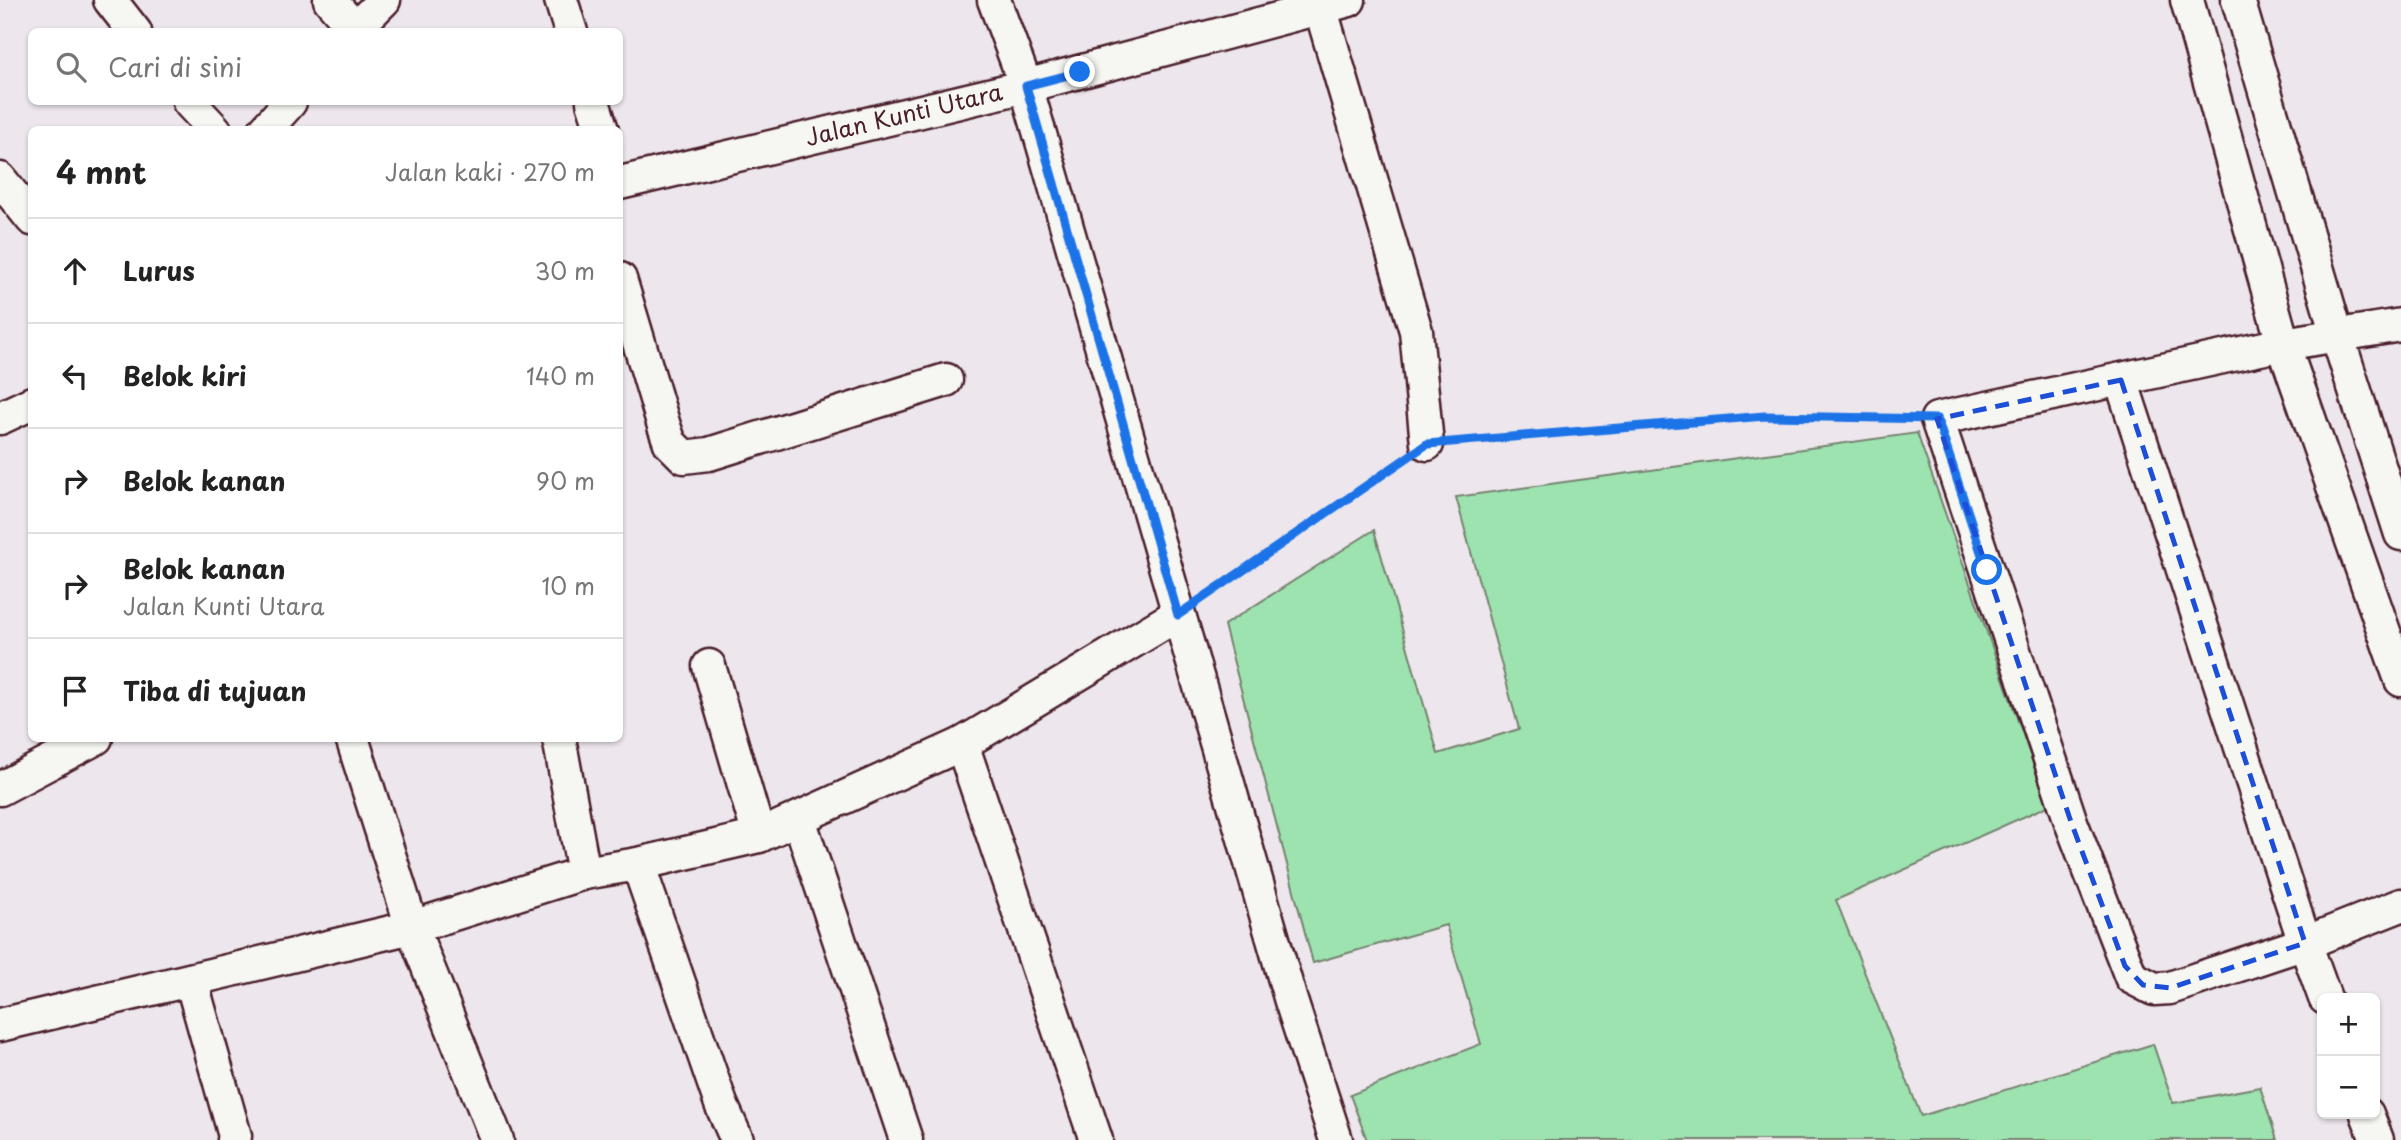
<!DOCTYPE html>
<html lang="id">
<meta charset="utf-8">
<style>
:root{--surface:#fff;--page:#f6f6f6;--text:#222;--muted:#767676;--line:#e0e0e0}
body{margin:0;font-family:"Playpen Sans",sans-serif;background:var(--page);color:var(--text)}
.controls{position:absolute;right:21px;bottom:21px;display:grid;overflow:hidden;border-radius:10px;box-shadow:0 2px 5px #0004}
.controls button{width:63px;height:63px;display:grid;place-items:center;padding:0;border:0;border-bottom:2px solid var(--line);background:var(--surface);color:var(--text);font:35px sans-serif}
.stop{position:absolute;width:21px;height:21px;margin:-16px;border:5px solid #1a73e8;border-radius:50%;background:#fff}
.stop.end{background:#1a73e8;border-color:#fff;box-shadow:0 2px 7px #0008}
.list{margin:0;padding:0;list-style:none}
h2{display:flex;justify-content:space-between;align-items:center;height:91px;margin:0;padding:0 28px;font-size:30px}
h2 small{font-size:23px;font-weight:400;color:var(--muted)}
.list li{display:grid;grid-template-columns:46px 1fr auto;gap:21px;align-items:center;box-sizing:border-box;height:105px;padding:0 28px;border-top:2px solid var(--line)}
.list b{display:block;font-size:26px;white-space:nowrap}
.list p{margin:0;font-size:23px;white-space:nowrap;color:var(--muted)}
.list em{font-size:23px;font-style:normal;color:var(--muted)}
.icon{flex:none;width:38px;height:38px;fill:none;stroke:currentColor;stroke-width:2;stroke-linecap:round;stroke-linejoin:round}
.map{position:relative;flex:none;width:2401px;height:1140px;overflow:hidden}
.search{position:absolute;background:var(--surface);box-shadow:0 2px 5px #0004;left:28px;top:28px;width:595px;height:77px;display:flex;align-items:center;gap:18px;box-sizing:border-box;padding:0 24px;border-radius:10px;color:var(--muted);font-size:26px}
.panel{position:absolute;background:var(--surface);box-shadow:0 2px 5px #0004;left:28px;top:126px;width:595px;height:616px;border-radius:10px}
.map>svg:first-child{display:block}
.green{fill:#9de3b0;stroke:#74816e;stroke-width:2}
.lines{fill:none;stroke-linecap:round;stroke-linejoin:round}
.minor-casing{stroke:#4a1f2b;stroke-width:37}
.path{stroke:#4a1f2b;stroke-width:4.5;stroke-dasharray:7 5;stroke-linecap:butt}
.minor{stroke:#f6f6f2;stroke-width:32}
.route{stroke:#1a73e8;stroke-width:9}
.marked{fill:none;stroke:#1d4ed8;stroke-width:5;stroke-dasharray:14 9;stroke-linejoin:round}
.labels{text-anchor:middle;stroke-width:5;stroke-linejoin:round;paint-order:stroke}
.street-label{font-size:23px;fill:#4a1f2b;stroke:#f6f6f2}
</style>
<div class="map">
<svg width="2401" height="1140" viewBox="0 0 2401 1140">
<rect width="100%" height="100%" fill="#ede7ed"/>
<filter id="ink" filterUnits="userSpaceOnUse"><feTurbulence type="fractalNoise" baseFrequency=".0143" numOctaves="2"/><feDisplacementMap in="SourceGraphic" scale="14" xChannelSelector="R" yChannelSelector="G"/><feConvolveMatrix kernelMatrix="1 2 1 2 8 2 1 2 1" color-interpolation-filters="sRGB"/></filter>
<g filter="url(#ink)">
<!-- green -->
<path class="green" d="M 1917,433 L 2048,806 L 1836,900 L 1921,1116 L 2153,1044 L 2173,1103 L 2260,1087 L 2277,1140 L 1367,1140 L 1350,1095 L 1481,1044 L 1446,925 L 1313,963 L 1224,625 L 1374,530 L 1438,754 L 1519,729 L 1456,497 Z"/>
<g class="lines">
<!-- minor casing -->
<g class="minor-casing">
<g id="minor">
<path d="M 110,0 L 135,32"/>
<path d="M 330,0 L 355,29 L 353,32"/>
<path d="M 561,0 L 571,32"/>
<path d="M 994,0 L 1026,86 L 1291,1001 L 1336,1140"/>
<path d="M 1318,0 L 1416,331 L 1427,444"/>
<path d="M 2187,0 L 2283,344 L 2401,680"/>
<path d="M 2238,0 L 2337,335 L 2401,534"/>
<path d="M 355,29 L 384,0"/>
<path d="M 189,102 L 215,130"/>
<path d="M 593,102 L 602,130"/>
<path d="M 265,130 L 290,102"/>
<path d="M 0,179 L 32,219"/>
<path id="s1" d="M 620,183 L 1026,86 L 1349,0"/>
<path d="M 620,279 L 664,426 L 670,443 L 684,457 L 709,454 L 946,380"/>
<path d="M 2401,325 L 2283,344 L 1937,419 L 2071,822 L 2131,977 L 2154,989 L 2170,988 L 2305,943 L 2401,905"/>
<path d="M 2121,380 L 2305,943 L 2325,998"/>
<path d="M 0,418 L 32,403"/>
<path d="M 709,666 L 759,836"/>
<path d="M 352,738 L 412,927 L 497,1140"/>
<path d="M 559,738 L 584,873"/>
<path d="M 962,744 L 1096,1140"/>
<path d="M 0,789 L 96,738"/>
<path d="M 799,819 L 906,1140"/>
<path d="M 638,864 L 721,1104 L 737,1140"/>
<path d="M 191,980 L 235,1136 L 234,1140"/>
<path d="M 0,1025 L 412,927 L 584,873 L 638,864 L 759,836 L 962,744 L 1177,615"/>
<path d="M 2367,1114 L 2377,1140"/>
</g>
</g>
<!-- path -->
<path class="path" d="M 1462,442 L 1765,416 L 1903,419
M 1210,593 L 1399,463"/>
<!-- minor -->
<use href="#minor" class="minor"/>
</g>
</g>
<g class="lines" filter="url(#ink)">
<!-- route -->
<path class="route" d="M 1080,72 L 1026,86 L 1178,615 L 1427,444 L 1765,416 L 1937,419 L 1987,570"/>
</g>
<!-- marked area -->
<path class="marked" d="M 2121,380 L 2305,943 L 2170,988 L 2143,985 L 2125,966 L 2071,822 L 1937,419 Z"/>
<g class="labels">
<!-- street labels -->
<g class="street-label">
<text dy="8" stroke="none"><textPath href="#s1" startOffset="292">Jalan Kunti Utara</textPath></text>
</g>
</g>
</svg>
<div class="controls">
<button>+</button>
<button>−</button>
</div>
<div class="stop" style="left:1987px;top:570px"></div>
<div class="stop end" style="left:1080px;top:72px"></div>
<div class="search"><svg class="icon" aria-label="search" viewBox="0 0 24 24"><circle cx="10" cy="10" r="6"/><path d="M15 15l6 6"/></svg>Cari di sini</div>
<section class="panel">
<h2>4 mnt<small>Jalan kaki · 270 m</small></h2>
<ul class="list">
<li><svg class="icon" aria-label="ahead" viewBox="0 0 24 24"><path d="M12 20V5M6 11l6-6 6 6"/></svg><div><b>Lurus</b></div><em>30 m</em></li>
<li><svg class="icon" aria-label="left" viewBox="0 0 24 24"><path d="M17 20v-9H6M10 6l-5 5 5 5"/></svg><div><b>Belok kiri</b></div><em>140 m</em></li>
<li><svg class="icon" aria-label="right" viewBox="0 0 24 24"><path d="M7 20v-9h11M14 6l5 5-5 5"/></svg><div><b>Belok kanan</b></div><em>90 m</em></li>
<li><svg class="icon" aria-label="right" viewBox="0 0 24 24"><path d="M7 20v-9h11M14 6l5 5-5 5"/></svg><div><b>Belok kanan</b><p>Jalan Kunti Utara</p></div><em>10 m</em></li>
<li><svg class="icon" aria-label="arrive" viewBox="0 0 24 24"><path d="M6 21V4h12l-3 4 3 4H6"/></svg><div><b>Tiba di tujuan</b></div></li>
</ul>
</section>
</div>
